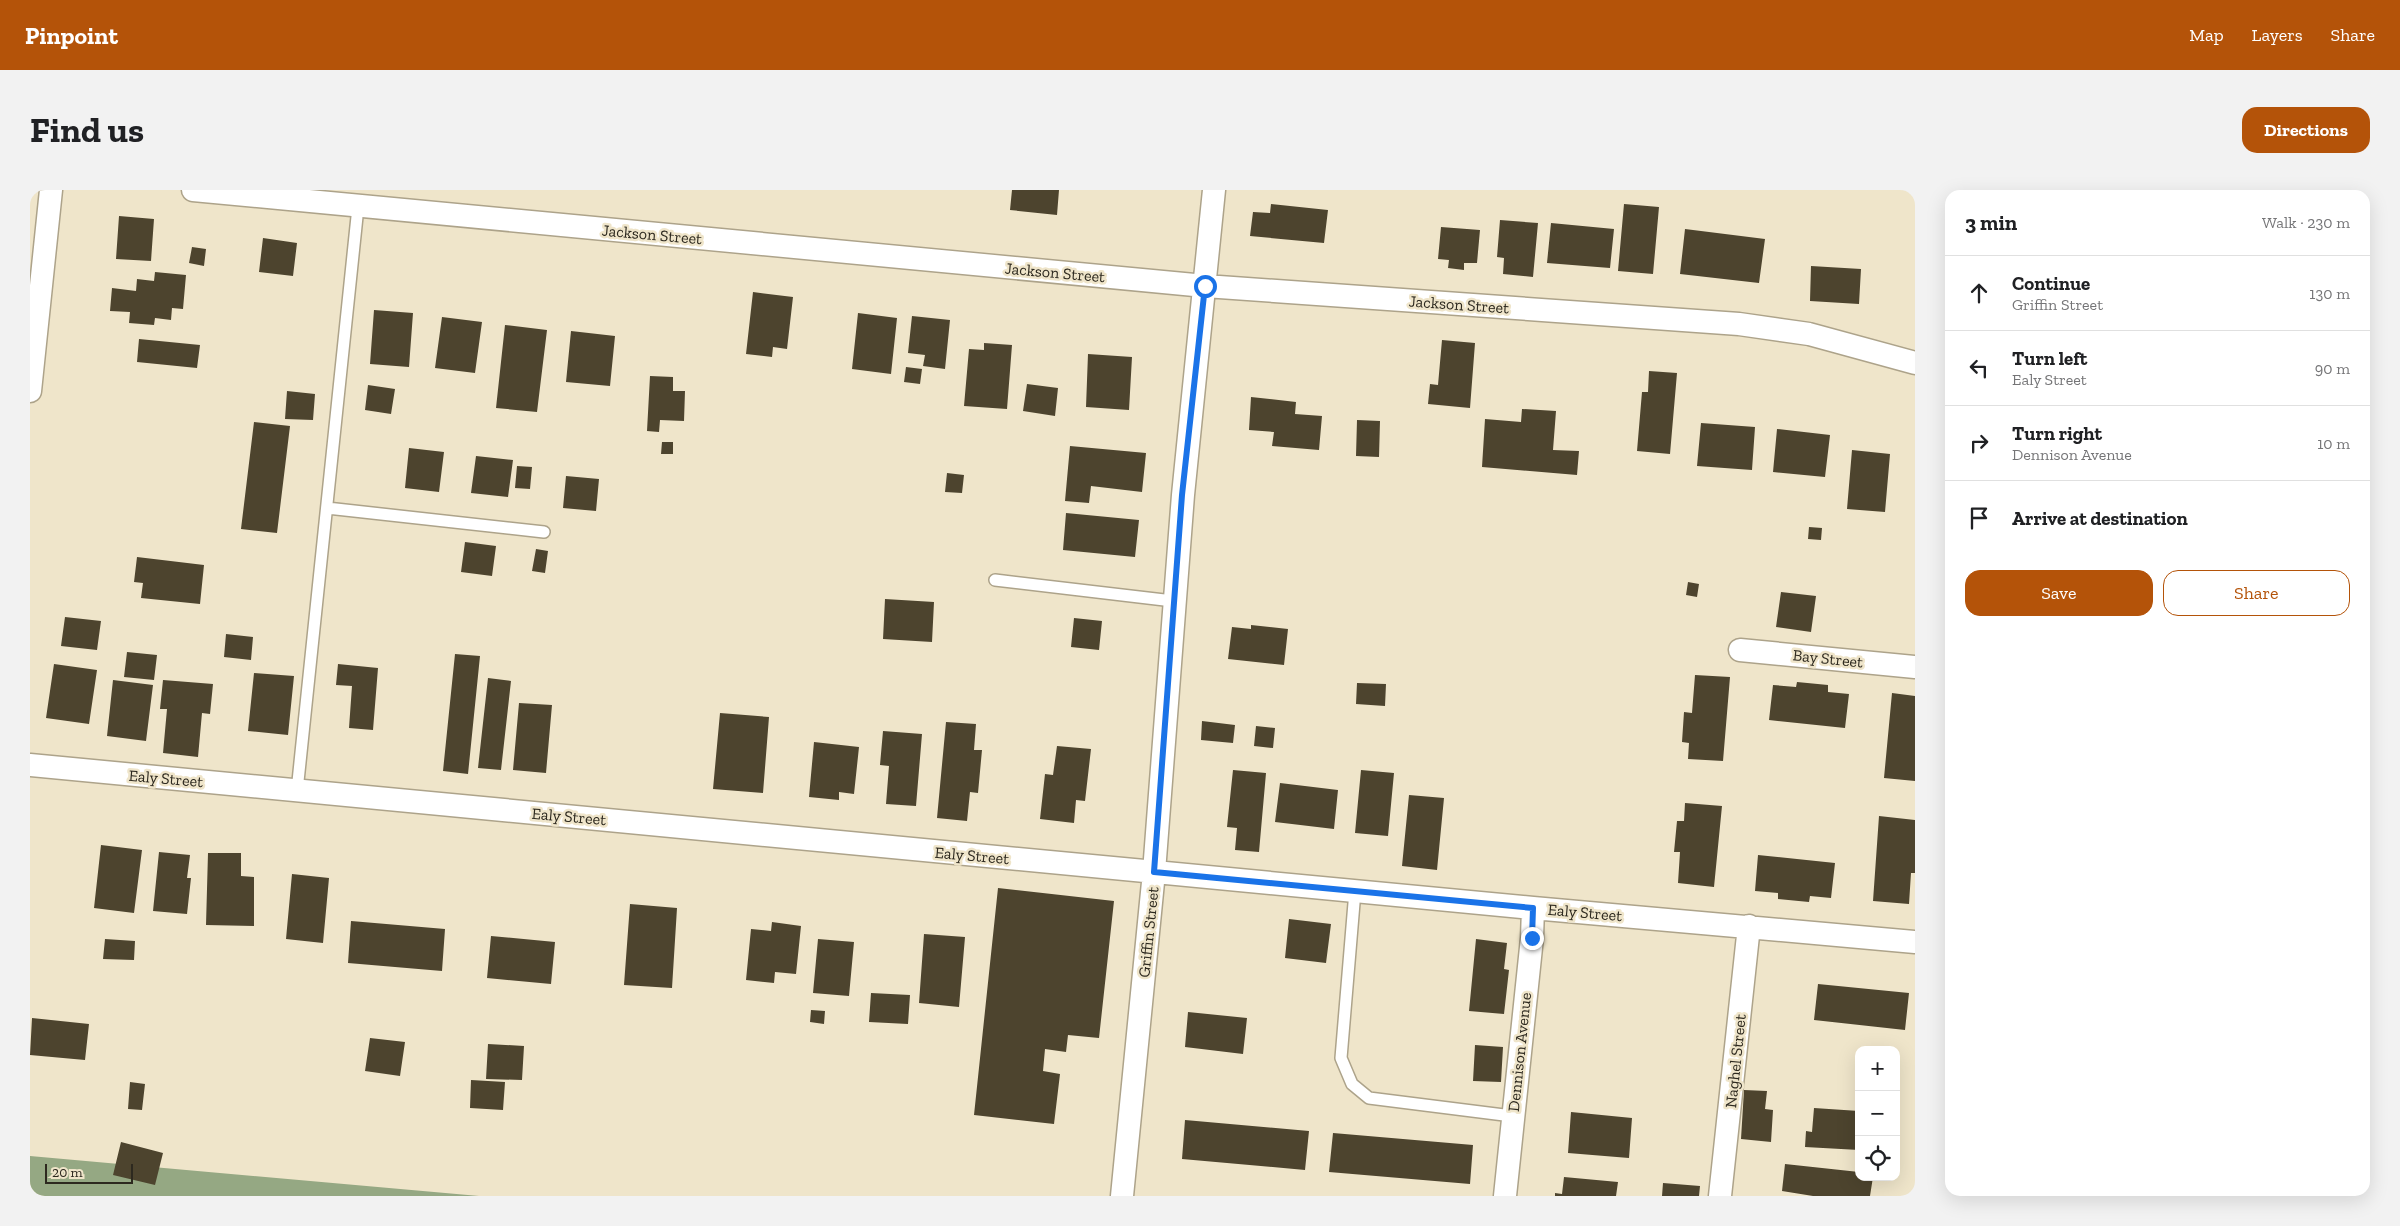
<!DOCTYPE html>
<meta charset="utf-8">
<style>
:root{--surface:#fff;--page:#f2f2f2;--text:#202124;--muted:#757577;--line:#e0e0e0;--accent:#b45309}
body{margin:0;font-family:"Zilla Slab",serif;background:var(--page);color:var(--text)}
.controls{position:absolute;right:15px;bottom:15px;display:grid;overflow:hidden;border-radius:10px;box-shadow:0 5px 20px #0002}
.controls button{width:45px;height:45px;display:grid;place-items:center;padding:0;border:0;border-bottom:1px solid var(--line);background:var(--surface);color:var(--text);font:25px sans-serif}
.scale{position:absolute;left:15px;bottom:12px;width:88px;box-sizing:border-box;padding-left:5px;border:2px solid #2d291f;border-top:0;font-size:14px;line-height:18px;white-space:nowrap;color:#2d291f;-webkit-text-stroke:4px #efe5ca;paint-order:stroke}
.stop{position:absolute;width:15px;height:15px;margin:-11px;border:4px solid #1a73e8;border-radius:50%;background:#fff}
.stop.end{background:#1a73e8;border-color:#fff;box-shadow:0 1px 5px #0008}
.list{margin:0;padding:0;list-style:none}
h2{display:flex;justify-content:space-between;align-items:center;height:65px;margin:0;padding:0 20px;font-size:21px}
h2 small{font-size:16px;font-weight:400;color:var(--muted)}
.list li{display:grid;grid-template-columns:32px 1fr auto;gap:15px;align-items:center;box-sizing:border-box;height:75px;padding:0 20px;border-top:1px solid var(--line)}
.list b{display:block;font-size:19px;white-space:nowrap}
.list p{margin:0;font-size:16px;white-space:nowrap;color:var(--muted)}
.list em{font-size:16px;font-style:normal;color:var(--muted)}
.actions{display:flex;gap:10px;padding:15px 20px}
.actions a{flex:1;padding:11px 0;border:1px solid var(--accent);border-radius:15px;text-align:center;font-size:18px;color:var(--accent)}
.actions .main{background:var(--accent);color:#fff}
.icon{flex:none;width:28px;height:28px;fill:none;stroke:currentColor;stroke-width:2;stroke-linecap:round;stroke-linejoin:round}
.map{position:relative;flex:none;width:1885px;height:1006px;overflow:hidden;border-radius:15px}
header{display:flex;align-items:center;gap:30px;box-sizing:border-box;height:70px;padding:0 25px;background:var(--accent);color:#fff}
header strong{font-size:24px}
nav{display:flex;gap:28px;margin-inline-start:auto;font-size:18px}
.intro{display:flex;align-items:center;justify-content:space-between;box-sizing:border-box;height:120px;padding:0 30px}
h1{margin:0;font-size:35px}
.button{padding:12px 22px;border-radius:15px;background:var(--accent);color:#fff;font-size:18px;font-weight:700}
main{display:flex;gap:30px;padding:0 30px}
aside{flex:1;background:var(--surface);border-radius:15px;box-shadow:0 5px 20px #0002}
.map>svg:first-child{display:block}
.forest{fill:#95a883}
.building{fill:#4d442e}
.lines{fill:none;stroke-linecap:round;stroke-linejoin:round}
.lane-casing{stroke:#ada38a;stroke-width:14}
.street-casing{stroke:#ada38a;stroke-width:25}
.lane{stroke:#fff;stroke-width:11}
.street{stroke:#fff;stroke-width:22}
.route{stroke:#1a73e8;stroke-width:6}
.labels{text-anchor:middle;stroke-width:5;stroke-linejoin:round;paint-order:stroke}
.street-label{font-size:16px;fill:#2d291f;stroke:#efe5ca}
</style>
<header>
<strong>Pinpoint</strong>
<nav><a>Map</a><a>Layers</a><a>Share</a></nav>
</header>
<div class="intro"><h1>Find us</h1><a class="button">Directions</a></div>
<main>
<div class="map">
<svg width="1885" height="1006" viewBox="0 0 1885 1006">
<rect width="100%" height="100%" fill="#efe5ca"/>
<!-- forest -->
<path class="forest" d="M 0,966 L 449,1006 L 0,1006 Z"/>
<!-- building -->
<path class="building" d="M 982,0 L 1029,0 L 1027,25 L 980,20 Z
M 1241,14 L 1298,20 L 1294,53 L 1220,46 L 1223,22 L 1240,23 Z
M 1594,14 L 1629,17 L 1623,84 L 1588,81 Z
M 89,26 L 124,29 L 121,71 L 86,69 Z
M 1470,30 L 1508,33 L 1503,87 L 1473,84 L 1474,68 L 1467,67 Z
M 1521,33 L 1584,39 L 1580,78 L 1517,73 Z
M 1411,37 L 1450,40 L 1447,73 L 1434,73 L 1434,80 L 1418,78 L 1419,70 L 1408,69 Z
M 1655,39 L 1735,49 L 1729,93 L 1650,84 Z
M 233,48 L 267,53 L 263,86 L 229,82 Z
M 162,57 L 176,59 L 174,76 L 159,73 Z
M 1781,76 L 1831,79 L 1829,114 L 1780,111 Z
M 125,82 L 156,85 L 153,119 L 142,118 L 141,130 L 125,128 L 124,135 L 99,133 L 100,122 L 80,121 L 82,98 L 106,101 L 107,89 L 124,91 Z
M 723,102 L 763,107 L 757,159 L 743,157 L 742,167 L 716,164 Z
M 344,120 L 383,123 L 379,177 L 340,174 Z
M 828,123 L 867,128 L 861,184 L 822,179 Z
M 882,126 L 920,130 L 915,179 L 893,176 L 895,165 L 878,163 Z
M 412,127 L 452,132 L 445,183 L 405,178 Z
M 475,135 L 517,140 L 507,222 L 466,218 Z
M 541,141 L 585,146 L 580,196 L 536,192 Z
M 109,149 L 170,155 L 167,178 L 107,172 Z
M 1412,150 L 1445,153 L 1440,218 L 1398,214 L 1400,194 L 1408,195 Z
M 954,153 L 982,155 L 977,219 L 934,216 L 939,159 L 954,160 Z
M 1058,164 L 1102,167 L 1099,220 L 1056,217 Z
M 876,177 L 892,179 L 890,194 L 874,192 Z
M 1619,181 L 1647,183 L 1640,264 L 1607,261 L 1612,202 L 1618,202 Z
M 620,186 L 643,187 L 643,201 L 655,201 L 654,231 L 630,230 L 629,242 L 617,241 Z
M 997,194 L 1028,198 L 1025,226 L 993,221 Z
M 338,195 L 365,199 L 361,224 L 335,220 Z
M 257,201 L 285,204 L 283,230 L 255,229 Z
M 1221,207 L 1266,212 L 1265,224 L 1292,226 L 1289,260 L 1242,256 L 1244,242 L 1219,240 Z
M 1492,219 L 1526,221 L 1523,260 L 1549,261 L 1547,285 L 1452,277 L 1455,229 L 1491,232 Z
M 1327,230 L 1350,231 L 1349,267 L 1326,266 Z
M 224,232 L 260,236 L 247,343 L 211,339 Z
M 1671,233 L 1725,237 L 1722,280 L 1667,276 Z
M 1747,239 L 1800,245 L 1795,287 L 1743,282 Z
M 632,252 L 643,252 L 643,264 L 631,264 Z
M 1040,256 L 1116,263 L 1112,302 L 1061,296 L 1059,313 L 1035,311 Z
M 379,258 L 414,262 L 409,302 L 375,298 Z
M 1822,260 L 1860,264 L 1855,322 L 1817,319 Z
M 446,266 L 483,270 L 478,307 L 441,303 Z
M 487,276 L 502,277 L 500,299 L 485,298 Z
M 917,283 L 934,285 L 932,303 L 915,302 Z
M 536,286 L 569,289 L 566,321 L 533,318 Z
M 1036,323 L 1109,330 L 1105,367 L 1033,360 Z
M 1779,337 L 1792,338 L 1791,350 L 1778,349 Z
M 435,352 L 466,356 L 462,386 L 431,382 Z
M 506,359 L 518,361 L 515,383 L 502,381 Z
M 107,367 L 174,375 L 170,414 L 111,408 L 113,393 L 104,392 Z
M 1658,392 L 1669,394 L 1667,407 L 1656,405 Z
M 1751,402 L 1786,406 L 1781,442 L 1746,437 Z
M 855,409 L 904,412 L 902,452 L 853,449 Z
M 35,427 L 71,431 L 67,460 L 31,456 Z
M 1044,428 L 1072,431 L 1069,460 L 1041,457 Z
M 1221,435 L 1258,439 L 1254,475 L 1198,469 L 1202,437 L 1221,439 Z
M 196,444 L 223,447 L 221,470 L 194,467 Z
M 97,462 L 127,465 L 124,490 L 94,487 Z
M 425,464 L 450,466 L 438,584 L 413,581 Z
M 24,474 L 67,480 L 59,534 L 16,528 Z
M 308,474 L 348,478 L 343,540 L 319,538 L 322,496 L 306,495 Z
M 224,483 L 264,486 L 258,545 L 218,541 Z
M 1665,485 L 1700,487 L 1693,571 L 1658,569 L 1659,553 L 1652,552 L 1654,522 L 1662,523 Z
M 458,488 L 481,491 L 471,580 L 448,578 Z
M 83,490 L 123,495 L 116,551 L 77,546 Z
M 133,490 L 183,494 L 180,524 L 172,523 L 168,567 L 133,563 L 137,519 L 130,519 Z
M 1767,492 L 1798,495 L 1798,502 L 1819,504 L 1815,538 L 1739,530 L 1743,495 L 1766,497 Z
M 1327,493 L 1356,494 L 1355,516 L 1326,514 Z
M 1862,503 L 1885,506 L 1885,591 L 1854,588 Z
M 489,513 L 522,515 L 516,583 L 483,580 Z
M 690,523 L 739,527 L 733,603 L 683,599 Z
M 1172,531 L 1205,535 L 1203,553 L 1171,550 Z
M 916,532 L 946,534 L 944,560 L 952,560 L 948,603 L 940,602 L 937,631 L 907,628 Z
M 1226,536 L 1245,538 L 1243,558 L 1224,556 Z
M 853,541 L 892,544 L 886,616 L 856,614 L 859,576 L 850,575 Z
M 784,552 L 829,557 L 824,604 L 809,602 L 809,610 L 779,607 Z
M 1027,556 L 1061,559 L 1055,611 L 1046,610 L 1044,633 L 1010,629 L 1015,584 L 1023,585 Z
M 1203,580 L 1236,583 L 1229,662 L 1205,660 L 1207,638 L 1197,637 Z
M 1331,580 L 1364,583 L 1358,646 L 1325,643 Z
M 1250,593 L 1308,600 L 1304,639 L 1245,632 Z
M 1379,605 L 1414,608 L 1407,680 L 1372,676 Z
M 1655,613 L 1692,616 L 1684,697 L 1648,693 L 1650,662 L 1644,662 L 1647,631 L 1654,631 Z
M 1849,626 L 1885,630 L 1885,683 L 1881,683 L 1879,714 L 1843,711 Z
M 71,655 L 112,660 L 104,723 L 64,718 Z
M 129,662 L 160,665 L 157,688 L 161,688 L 157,724 L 123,721 Z
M 178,663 L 211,663 L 211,686 L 224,687 L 224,736 L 176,735 Z
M 1728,665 L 1805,673 L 1801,708 L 1780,706 L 1779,712 L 1748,709 L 1748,703 L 1725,701 Z
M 262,684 L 299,688 L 293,753 L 256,749 Z
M 968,698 L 1084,711 L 1069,848 L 1038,845 L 1036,862 L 1015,859 L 1013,881 L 1030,884 L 1024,934 L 944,925 Z
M 600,714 L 647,718 L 642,798 L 594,795 Z
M 1259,729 L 1301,734 L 1296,773 L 1255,768 Z
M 321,731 L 415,739 L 412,781 L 318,773 Z
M 742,732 L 771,736 L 766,784 L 745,782 L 744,793 L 716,790 L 721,739 L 741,741 Z
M 894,744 L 935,747 L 929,817 L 889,813 Z
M 461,746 L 525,752 L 521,794 L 457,788 Z
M 75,749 L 105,751 L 104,770 L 73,769 Z
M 788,749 L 824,752 L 819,806 L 783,803 Z
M 1446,749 L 1477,753 L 1474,779 L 1479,780 L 1474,824 L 1439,821 Z
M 1788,794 L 1879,803 L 1875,840 L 1784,830 Z
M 841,803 L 880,805 L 878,834 L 839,832 Z
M 781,820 L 795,821 L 794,834 L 780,832 Z
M 1158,822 L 1217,828 L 1213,864 L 1155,857 Z
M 2,828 L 59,834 L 55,870 L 0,865 Z
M 340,848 L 375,852 L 370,886 L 335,881 Z
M 458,854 L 494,856 L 492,890 L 456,889 Z
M 1445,855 L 1473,857 L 1471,892 L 1443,891 Z
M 441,890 L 475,892 L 473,920 L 440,918 Z
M 100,892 L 115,894 L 112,920 L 98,919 Z
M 1714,900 L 1737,901 L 1735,919 L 1743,920 L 1741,952 L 1711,949 Z
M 1784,918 L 1829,921 L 1829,960 L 1775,957 L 1776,941 L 1782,942 Z
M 1541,922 L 1602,928 L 1599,968 L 1538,963 Z
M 1155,930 L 1279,941 L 1275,980 L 1152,969 Z
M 1303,943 L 1443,955 L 1440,994 L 1299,982 Z
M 91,952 L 133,963 L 125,995 L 83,985 Z
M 1755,974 L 1829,982 L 1829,987 L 1843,987 L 1840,1006 L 1783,1006 L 1752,1001 Z
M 1534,987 L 1588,992 L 1586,1006 L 1525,1006 L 1525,1003 L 1532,1004 Z
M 1633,993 L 1670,996 L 1669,1006 L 1632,1006 Z"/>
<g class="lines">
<!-- lane casing -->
<g class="lane-casing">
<path id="lane" d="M 297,318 L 514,342
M 965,390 L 1143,411
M 267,601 L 328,17
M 1325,701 L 1311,868 L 1322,894 L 1339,908 L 1482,926"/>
</g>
<!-- street casing -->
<g class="street-casing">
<path id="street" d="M 163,0 L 1175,96 L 1709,134 L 1779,144 L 1885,173
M 0,201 L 21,0
M 1710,460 L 1885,477
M 0,575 L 1503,718 L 1885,752
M 1092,1006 L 1124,682 L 1153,305 L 1184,0
M 1475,1006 L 1502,748 L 1503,718
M 1690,1006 L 1719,736"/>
</g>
<!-- lane -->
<use href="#lane" class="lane"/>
<!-- street -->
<use href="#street" class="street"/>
</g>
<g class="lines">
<!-- route -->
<path class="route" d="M 1175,96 L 1152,305 L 1124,682 L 1503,718 L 1502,748"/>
</g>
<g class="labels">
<!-- street labels -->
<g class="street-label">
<text transform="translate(622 44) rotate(5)" y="6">Jackson Street</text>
<text transform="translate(1025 82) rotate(5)" y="6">Jackson Street</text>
<text transform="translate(1429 114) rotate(4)" y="6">Jackson Street</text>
<text transform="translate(1798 468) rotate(6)" y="6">Bay Street</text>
<text transform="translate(136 588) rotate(5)" y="6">Ealy Street</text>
<text transform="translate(539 626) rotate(5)" y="6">Ealy Street</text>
<text transform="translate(942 665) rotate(5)" y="6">Ealy Street</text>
<text transform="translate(1555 722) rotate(5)" y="6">Ealy Street</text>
<text transform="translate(1118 742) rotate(-84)" y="6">Griffin Street</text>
<text transform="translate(1489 862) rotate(-84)" y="6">Dennison Avenue</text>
<text transform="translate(1705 871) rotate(-84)" y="6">Naghel Street</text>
</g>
</g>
</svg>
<div class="controls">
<button>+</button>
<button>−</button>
<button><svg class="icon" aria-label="locate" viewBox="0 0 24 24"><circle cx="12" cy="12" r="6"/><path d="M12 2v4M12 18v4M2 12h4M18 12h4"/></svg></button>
</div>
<div class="scale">20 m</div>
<div class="stop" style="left:1175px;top:96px"></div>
<div class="stop end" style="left:1502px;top:748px"></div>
</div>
<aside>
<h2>3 min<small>Walk · 230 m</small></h2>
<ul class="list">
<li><svg class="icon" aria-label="ahead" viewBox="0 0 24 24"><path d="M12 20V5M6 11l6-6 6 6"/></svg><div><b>Continue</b><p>Griffin Street</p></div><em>130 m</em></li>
<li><svg class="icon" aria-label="left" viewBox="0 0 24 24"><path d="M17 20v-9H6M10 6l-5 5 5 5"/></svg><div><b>Turn left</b><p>Ealy Street</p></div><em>90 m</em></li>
<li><svg class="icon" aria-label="right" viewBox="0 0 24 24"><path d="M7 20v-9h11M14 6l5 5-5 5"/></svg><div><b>Turn right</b><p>Dennison Avenue</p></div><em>10 m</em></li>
<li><svg class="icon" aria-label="arrive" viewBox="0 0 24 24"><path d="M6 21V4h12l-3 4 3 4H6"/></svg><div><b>Arrive at destination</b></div></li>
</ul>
<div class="actions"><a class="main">Save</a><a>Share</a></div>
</aside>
</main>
